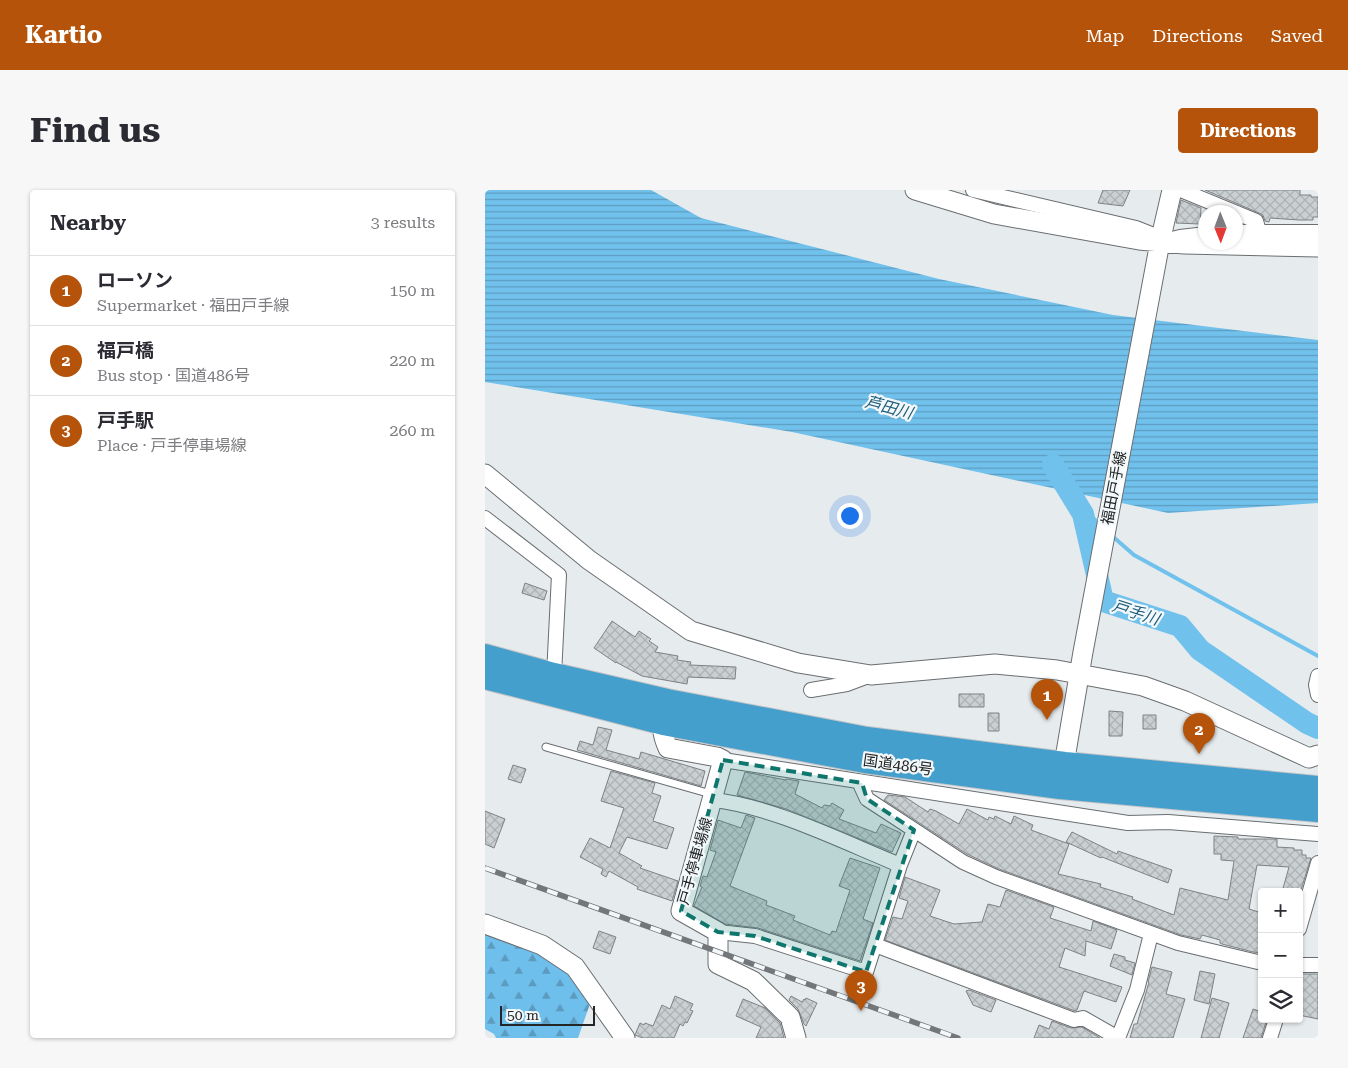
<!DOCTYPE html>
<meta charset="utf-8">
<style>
:root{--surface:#fff;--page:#f7f7f7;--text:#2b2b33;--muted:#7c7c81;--line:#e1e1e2;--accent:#b45309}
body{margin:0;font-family:"Roboto Serif","Noto Sans JP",serif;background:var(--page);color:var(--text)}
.controls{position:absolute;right:15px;bottom:15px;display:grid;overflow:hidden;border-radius:5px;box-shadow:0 1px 4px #0004}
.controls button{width:45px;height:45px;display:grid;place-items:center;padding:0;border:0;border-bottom:1px solid var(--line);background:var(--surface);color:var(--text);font:25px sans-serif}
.compass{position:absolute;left:713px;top:15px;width:45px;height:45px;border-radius:50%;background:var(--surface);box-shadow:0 1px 4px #0004;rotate:179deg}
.scale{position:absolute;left:15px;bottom:12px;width:95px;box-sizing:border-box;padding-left:5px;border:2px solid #232526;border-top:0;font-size:14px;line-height:18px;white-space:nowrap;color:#232526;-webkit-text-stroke:4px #f3f8fb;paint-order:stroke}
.you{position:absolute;left:364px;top:325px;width:18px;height:18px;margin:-12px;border:4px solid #fff;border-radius:50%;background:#1a73e8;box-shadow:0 0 0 8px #1a73e833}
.badge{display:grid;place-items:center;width:32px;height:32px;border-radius:50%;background:var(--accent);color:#fff;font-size:16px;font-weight:700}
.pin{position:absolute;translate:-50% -41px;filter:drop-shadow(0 1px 2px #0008)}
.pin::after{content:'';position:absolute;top:26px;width:18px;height:15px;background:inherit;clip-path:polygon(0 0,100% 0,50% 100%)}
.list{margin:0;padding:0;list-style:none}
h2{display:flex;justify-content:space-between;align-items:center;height:65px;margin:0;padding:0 20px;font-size:21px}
h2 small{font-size:16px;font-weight:400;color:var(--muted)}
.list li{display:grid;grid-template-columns:32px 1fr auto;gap:15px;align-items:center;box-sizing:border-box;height:70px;padding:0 20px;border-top:1px solid var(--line)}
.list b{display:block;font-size:19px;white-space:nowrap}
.list p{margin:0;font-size:16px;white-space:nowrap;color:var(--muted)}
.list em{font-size:16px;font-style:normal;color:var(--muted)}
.icon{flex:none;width:28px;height:28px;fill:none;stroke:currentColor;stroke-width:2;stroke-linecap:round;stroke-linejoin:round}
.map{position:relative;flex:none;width:833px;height:848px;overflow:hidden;border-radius:5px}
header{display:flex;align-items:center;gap:30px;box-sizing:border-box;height:70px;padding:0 25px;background:var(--accent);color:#fff}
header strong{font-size:24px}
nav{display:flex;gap:28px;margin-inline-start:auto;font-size:18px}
.intro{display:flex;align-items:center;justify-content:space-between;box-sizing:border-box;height:120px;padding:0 30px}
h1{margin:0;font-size:35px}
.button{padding:12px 22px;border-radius:5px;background:var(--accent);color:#fff;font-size:18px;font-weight:700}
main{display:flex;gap:30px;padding:0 30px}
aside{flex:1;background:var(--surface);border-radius:5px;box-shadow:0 1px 4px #0004}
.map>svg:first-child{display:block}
.forest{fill:url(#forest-firs)}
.water{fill:url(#water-rules)}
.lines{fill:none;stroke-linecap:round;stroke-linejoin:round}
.stream{stroke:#71c1ed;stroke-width:4}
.river{stroke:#71c1ed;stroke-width:22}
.building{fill:url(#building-cross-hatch);stroke:#7e8285}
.lane-casing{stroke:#6a6e71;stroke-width:9}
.street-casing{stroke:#6a6e71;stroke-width:16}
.secondary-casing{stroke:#6a6e71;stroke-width:21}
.highway-casing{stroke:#c6c6c7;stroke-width:26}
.lane{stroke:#fff;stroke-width:7}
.street{stroke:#fff;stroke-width:14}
.secondary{stroke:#fff;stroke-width:19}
.highway{stroke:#459fcd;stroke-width:24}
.rail-casing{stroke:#747779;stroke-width:5.5}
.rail{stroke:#f3f8fb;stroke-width:4;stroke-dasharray:11;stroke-linecap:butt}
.marked{fill:#0f766e;fill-opacity:0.2;stroke:#0f766e;stroke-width:4;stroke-dasharray:10 6;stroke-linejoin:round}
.labels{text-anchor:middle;stroke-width:4.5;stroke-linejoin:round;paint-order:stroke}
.street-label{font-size:15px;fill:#232526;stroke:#f3f8fb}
.water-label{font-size:16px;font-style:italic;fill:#205d7b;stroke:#f3f8fb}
</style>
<header>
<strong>Kartio</strong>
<nav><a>Map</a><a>Directions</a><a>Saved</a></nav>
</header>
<div class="intro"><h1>Find us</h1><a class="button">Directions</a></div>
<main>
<aside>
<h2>Nearby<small>3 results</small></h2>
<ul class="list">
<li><span class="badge">1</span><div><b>ローソン</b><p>Supermarket · 福田戸手線</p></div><em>150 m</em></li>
<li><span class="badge">2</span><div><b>福戸橋</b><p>Bus stop · 国道486号</p></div><em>220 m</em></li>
<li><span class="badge">3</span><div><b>戸手駅</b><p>Place · 戸手停車場線</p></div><em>260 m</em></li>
</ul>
</aside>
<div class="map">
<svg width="833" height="848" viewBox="0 0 833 848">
<defs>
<pattern id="forest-firs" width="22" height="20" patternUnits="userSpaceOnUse" patternTransform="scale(1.25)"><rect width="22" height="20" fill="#6fbfec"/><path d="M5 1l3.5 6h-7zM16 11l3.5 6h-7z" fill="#5b9bbf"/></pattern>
<pattern id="water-rules" width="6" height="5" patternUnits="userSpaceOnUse" patternTransform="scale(1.25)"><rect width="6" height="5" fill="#71c1ed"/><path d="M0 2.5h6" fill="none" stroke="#5c9dc0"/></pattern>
<pattern id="building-cross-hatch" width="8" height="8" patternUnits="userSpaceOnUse" patternTransform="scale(1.25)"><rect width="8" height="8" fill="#cacfd2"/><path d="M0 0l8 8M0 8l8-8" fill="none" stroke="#adb2b4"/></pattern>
</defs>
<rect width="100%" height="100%" fill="#e6ebee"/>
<!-- forest -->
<path class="forest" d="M 0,736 L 77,774 L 106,811 L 93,848 L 11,848 L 9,844 L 0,839 Z"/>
<!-- water -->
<path class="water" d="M 0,0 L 166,0 L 216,28 L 454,89 L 628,125 L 833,150 L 833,313 L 683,323 L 307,242 L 0,192 Z"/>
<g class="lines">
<!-- stream -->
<path class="stream" d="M 586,298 L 602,323 L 616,335
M 626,345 L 649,365 L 833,466"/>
<!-- river -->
<path class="river" d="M 568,275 L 598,324 L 618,411 L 695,436 L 715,460 L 822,533 L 833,538"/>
</g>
<!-- building -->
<path class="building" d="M 618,0 L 645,0 L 638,16 L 613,13 Z
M 720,0 L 815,0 L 815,5 L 826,5 L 826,7 L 833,7 L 833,27 L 828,27 L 828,30 L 814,30 L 785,28 L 784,32 L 780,31 L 778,25 L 774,23 Z
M 696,10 L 716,18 L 715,34 L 691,33 Z
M 40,393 L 62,401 L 59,410 L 37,403 Z
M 127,431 L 150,447 L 154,441 L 166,449 L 164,451 L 173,457 L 170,462 L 193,466 L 192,470 L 206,472 L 205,475 L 251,477 L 250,489 L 203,487 L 202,494 L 157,486 L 131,472 L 131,473 L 109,458 Z
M 474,504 L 499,504 L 499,517 L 474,517 Z
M 624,521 L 638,522 L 637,546 L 624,546 Z
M 503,523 L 514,523 L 514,541 L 503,541 Z
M 658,525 L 671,525 L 671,539 L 658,539 Z
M 113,537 L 127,540 L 121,560 L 154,569 L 156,562 L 220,581 L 216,596 L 92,560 L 95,551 L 108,555 Z
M 28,575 L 41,579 L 36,593 L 23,589 Z
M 126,581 L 170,593 L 167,603 L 176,606 L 168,631 L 189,638 L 182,659 L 142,647 L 134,663 L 157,676 L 155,678 L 193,691 L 187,711 L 152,699 L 153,697 L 124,681 L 121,687 L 116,684 L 118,679 L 95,667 L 105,648 L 125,658 L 139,618 L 116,611 Z
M 260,582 L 301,590 L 301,589 L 314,591 L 310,604 L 337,618 L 339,615 L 345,616 L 347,613 L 359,620 L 354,629 L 391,643 L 396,634 L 416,643 L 407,662 L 301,619 L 252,605 Z
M 403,605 L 420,607 L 443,622 L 445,619 L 451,621 L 474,634 L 482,619 L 503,630 L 504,627 L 509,629 L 510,626 L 526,634 L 529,626 L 548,635 L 546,640 L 584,654 L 573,684 L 616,694 L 615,697 L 648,707 L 647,709 L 689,725 L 695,698 L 743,710 L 749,671 L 736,670 L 736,664 L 729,664 L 729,646 L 753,647 L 753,649 L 792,649 L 792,657 L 809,658 L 809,660 L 817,660 L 817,665 L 821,665 L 821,668 L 826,668 L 814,706 L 814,702 L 797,702 L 804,677 L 772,675 L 764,719 L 777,723 L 777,763 L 768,762 L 737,754 L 735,753 L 735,750 L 717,745 L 715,749 L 696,745 L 514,679 L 482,664 L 399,610 Z
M 0,621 L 20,629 L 9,658 L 0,654 Z
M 261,625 L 270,628 L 245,696 L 282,711 L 281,715 L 310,726 L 308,730 L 345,745 L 347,741 L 351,742 L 365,700 L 354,696 L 365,668 L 395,678 L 378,729 L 388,733 L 375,771 L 273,738 L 240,734 L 209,716 L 217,697 L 215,696 L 218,686 L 222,687 L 231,662 L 225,660 L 233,630 L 256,638 Z
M 587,642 L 632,664 L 633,661 L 687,680 L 683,693 L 617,667 L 616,668 L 581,652 Z
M 420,687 L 455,700 L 445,726 L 469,734 L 497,732 L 503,714 L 515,717 L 521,700 L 569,717 L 565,728 L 606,741 L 608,731 L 632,740 L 626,759 L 601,751 L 600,766 L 580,758 L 574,777 L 637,797 L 631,812 L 599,801 L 592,820 L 590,821 L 400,750 L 408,727 L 417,729 L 423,711 L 414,708 Z
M 114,741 L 131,747 L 125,764 L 108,758 Z
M 629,764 L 640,767 L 640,770 L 650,773 L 647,785 L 625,776 Z
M 667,777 L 687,782 L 681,804 L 700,809 L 688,848 L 645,848 L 649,834 L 652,834 L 664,792 L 663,792 Z
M 715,781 L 730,784 L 724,814 L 709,810 Z
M 814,784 L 833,784 L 833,829 L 814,825 Z
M 484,800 L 511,810 L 506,822 L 488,815 L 481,801 Z
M 190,806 L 208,814 L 205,820 L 208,821 L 202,833 L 200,832 L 198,836 L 195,834 L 189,848 L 158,848 L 150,845 L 155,833 L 159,835 L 160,833 L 168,836 L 177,815 L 185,819 Z
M 306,806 L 317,812 L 319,809 L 320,810 L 321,808 L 332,813 L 321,836 L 319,834 L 313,819 L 304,810 Z
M 727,808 L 744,813 L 734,848 L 716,848 Z
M 258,809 L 280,818 L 295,833 L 299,848 L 271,848 L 276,837 L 251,826 Z
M 768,819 L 777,822 L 777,829 L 782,829 L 776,848 L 758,848 Z
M 567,831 L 586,838 L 597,837 L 615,848 L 549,848 L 554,835 L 564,839 Z"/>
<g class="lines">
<!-- lane casing -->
<g class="lane-casing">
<path id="lane" d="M 61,557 L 226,604"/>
</g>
<!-- street casing -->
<g class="street-casing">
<path id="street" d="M 488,0 L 651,38 L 666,44 L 675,52 L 695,47 L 721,44
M 696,0 L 771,31 L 774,41
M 751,42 L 833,42
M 0,328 L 74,385 L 69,485
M 833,486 L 831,495 L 833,505
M 326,500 L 362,494 L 386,485
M 238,570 L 643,633 L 683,632 L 833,644
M 377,593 L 376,596 L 382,609 L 478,672 L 511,687 L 693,753 L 777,773
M 228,610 C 287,616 358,652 415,675
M 814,739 L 833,673
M 233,742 L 270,746 L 381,782 L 415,675 L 429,640
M 390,755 L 589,830 L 598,828 L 633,848
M 814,775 L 833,775
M 633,848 L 652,800 L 666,744
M 785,848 L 791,829"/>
</g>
<!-- secondary casing -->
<g class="secondary-casing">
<path id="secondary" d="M 430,0 L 509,24 L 654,50 L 699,54 L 833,57
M 0,284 L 104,370 L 206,441 L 313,473 L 386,485 L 510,474 L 572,480 L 658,496 L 700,511 L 824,568 L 833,565
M 180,519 C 177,535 176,543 183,558 L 232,567 L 238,570 L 196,721 L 233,742 L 233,774 L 268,791 L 305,827 L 311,848
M 577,586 L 598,462 L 675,52 L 687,0
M 0,734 L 57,755 L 90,777 L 140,848"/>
</g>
<!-- highway casing -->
<g class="highway-casing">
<path id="highway" d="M 0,466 L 69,485 L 182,511 L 382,549 L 580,574 L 833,598
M 0,487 L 178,533 L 380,571 L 575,597 L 833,620"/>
</g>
<!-- lane -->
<use href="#lane" class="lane"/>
<!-- street -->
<use href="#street" class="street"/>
<!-- secondary -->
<use href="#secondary" class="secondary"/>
<!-- highway -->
<use href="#highway" class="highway"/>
<!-- rail casing -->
<g class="rail-casing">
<path id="rail" d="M 0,678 L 473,848"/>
</g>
<!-- rail -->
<use href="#rail" class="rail"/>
</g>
<!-- marked area -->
<path class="marked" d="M 238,570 L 377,593 L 382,609 L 429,640 L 381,782 L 270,746 L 233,742 L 196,721 Z"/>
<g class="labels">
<!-- street labels -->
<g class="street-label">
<text transform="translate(629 298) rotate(-79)" y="5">福田戸手線</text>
<text transform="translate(413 575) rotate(8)" y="5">国道486号</text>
<text transform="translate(210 671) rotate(-74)" y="5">戸手停車場線</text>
</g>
<!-- water labels -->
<g class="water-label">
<text transform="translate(404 217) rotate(15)" y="6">芦田川</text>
<text transform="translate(651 422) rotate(18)" y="6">戸手川</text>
</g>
</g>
</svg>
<div class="controls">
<button>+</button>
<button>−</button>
<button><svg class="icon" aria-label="layers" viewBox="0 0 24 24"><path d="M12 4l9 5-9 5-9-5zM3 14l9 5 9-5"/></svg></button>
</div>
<svg class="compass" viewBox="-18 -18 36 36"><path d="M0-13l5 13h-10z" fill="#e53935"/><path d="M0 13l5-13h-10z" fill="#7c7c81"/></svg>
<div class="scale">50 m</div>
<div class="you"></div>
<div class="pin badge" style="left:562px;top:530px">1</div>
<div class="pin badge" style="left:714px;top:564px">2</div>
<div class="pin badge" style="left:376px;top:821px">3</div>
</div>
</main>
